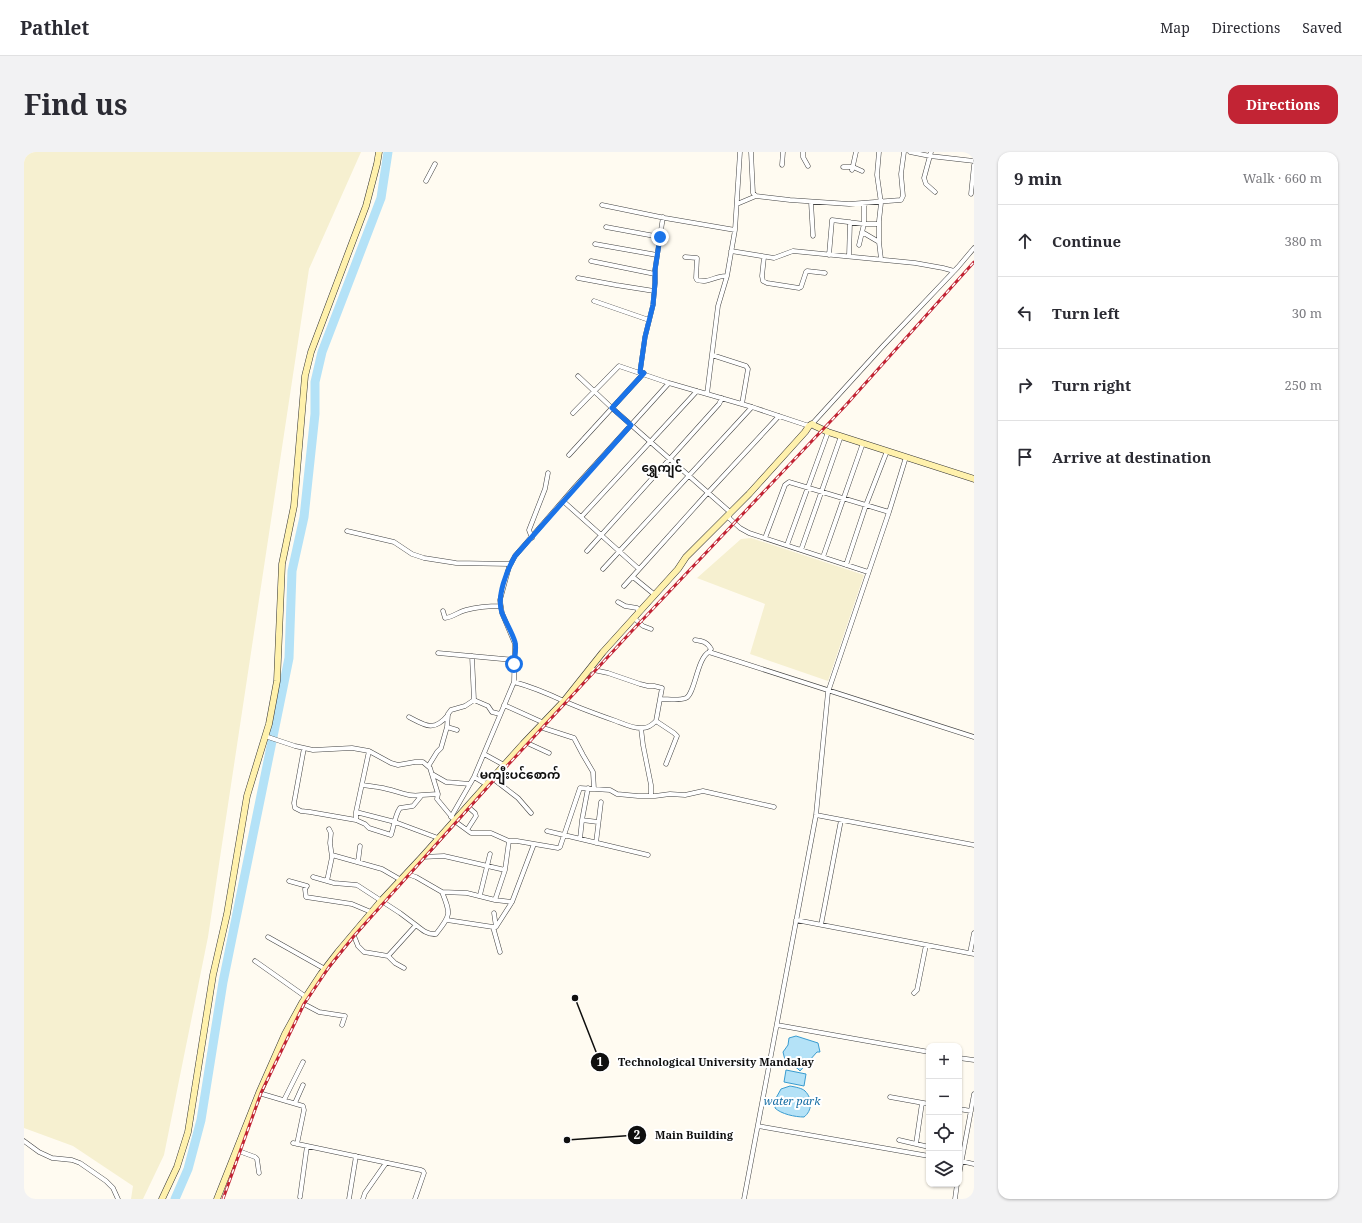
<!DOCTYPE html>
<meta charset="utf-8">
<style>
:root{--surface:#fff;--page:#f2f2f3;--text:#2b2b33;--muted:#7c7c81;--line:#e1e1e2;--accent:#c22434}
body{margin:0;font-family:"Noto Serif","Noto Sans Myanmar",serif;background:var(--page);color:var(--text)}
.controls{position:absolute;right:12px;bottom:12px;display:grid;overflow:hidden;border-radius:8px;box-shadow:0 1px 3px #0004}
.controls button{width:36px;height:36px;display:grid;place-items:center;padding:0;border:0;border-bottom:1px solid var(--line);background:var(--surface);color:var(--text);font:20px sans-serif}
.stop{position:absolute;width:12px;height:12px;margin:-9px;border:3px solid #1a73e8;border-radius:50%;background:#fff}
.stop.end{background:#1a73e8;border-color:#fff;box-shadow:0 1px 4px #0008}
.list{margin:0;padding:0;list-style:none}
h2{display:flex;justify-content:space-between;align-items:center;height:52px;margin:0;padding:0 16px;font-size:17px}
h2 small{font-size:13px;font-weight:400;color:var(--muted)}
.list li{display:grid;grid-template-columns:26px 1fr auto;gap:12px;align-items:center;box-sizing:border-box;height:72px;padding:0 16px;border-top:1px solid var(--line)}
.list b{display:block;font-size:15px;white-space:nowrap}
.list em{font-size:13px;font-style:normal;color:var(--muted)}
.icon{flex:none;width:22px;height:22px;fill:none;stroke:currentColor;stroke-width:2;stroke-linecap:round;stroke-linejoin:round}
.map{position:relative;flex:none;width:950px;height:1047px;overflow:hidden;border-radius:12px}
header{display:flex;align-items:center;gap:24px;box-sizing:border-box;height:56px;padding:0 20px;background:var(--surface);border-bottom:1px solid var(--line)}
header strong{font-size:19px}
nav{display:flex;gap:22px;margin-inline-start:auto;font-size:14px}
.intro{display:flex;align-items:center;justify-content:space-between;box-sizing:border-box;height:96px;padding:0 24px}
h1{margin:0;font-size:28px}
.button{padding:10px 18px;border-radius:12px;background:var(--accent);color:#fff;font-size:14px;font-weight:700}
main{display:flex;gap:24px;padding:0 24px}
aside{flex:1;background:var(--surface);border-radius:12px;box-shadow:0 1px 3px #0004}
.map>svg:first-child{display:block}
.farmland{fill:#f6f0d0}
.water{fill:#b4e2f7;stroke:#3a9cd0}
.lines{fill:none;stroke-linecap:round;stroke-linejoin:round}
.river{stroke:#b4e2f7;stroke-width:9}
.street-casing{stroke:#424242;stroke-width:5}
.secondary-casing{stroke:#313131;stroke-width:7}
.street{stroke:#fff;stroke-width:4}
.secondary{stroke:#fff1ac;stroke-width:6}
.rail-casing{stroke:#c22434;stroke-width:3}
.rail{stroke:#fff;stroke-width:1.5;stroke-dasharray:4.5;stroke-linecap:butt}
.route{stroke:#1a73e8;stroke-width:5}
.labels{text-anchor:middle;stroke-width:4;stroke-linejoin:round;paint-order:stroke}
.water-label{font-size:11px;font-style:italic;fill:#156da4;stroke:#fff}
.quarter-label{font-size:12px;font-weight:bold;fill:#0f0f0f;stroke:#fff}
.leader{fill:none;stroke:#0f0f0f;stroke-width:1.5}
.callout-dot{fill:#0f0f0f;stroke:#fff;stroke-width:1.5}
.mark-label{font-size:12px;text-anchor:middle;font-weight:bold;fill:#fff}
.callout-label{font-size:11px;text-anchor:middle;font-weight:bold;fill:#0f0f0f;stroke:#fff;stroke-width:4;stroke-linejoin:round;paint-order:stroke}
</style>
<header>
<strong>Pathlet</strong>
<nav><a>Map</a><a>Directions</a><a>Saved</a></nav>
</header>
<div class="intro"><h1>Find us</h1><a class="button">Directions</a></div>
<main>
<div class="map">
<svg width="950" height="1047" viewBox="0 0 950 1047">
<rect width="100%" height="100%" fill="#fffbf1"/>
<!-- farmland -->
<path class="farmland" d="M 0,0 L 337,0 L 285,117 L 184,785 L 140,1003 L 119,1047 L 107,1047 L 109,1034 L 49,994 L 0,976 Z
M 727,386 L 840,423 L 804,529 L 726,502 L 741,452 L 673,426 L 717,387 Z"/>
<!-- water -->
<path class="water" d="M 772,884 L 794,891 L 796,900 L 793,900 L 776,919 L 773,916 L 762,912 L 759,900 L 764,893 L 765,886 Z
M 762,918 L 782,922 L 780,934 L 760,930 Z
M 766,934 C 771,935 778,936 781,939 C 789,947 788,959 780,965 C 771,965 757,962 751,956 L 752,946 L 757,937 Z"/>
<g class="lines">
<!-- river -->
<path class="river" d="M 151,1047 L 164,1017 L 177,968 L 199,830 L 265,506 L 268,419 L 280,365 L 291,262 L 291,230 L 298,200 L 357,46 L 364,0"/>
<!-- street casing -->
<g class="street-casing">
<path id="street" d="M 727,0 L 729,41 L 732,44 L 766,48 L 825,52 L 877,48 L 879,44 L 877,22 L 880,0
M 779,0 L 779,5 L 784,14
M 855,0 L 853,23 L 857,51 L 855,69 L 855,90 L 857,107
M 886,0 L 906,4 L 950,9
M 907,0 L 900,26 L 902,32 L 911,40
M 758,13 L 759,0
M 819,15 L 829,15 L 838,19
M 828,18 L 832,0
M 402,29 L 411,12
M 947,42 L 950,13
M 787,50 L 789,84
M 713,52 L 732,44
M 578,53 L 641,66 L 711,78
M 582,75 L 636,85
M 838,80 L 855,90
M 571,92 L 633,103
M 835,93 L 840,72 L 840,51
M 707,99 L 750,106 L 769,99 L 891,111 L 919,116 L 930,119
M 805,103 L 808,68 L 840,72 L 855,72
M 825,104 L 826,70
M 661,105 L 673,106 L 672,126 L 673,128 C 685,132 692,123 703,124
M 740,105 L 738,124 L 739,129 L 743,131 L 775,136 L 777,135 L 782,120 L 783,119 L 801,121
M 567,109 L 631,122
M 554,126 L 592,133 L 630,139
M 570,149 L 625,168
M 688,203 L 722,214 L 724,217 L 718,252
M 616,220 L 621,185 L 629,153 L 631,131 L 631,118 L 639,65
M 554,224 L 588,256 L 706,360 L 705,366 L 716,376 L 725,381 L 844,420
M 683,242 L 694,154 L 703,124 L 711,78 L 716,0
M 549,261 L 595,214 L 645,231 L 728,255 L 785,274
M 788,272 L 859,194 L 934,115 L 950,96
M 545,303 L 620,221
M 539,349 L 615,417
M 558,364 L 673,239
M 323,379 L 370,390 L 388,402 L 400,406 L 432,411 L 487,412
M 508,386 L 505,378 L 521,337 L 524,321
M 741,386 L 761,333 L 765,330 L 865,360
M 763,393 L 804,280
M 777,398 L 817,284
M 563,399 L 695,252 L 698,246
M 799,405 L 839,291
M 822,413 L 842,353 L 863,299
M 579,417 L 728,255
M 609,425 L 631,443
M 600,434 L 680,345 L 755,264
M 594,450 L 601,454 L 613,456 L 615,460
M 419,459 L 421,466 C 429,465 434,460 442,458 C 453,455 465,454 477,454
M 610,466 L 619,474 L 627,477
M 671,488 C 679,489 683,490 687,497 L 685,500
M 414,501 L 490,508
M 448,504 L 450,548 L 464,554 L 468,560 L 476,562
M 490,530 C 509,535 525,542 542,550 C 558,557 575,563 592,569 C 600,572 610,577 619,576 C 624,576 628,573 632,569 L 638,536 L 630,534 L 624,534 L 616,532 L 584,521 L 565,517
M 637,547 C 644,547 655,549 662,546 C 671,542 673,506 685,500 L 950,585
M 480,553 L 520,571
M 385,565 C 402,574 410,580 424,563
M 632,569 L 650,581 L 653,584 L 642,612
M 423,575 L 433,578
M 516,575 L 550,586 L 559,603 L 569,620 L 570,637
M 617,576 L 619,593 L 627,633 L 627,644
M 241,584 L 271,594 L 289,598 L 328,596 L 345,599 L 367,611 L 374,613 L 391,610 L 399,610 L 406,616 L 414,642 L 413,647 L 432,670 L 447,681 L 467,681 L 485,689 L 493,689 L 534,696 L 536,695 L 556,636 L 586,638 L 593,642 L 614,644 L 631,644 L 646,642 L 661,643 L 679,639 L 750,655
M 501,590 L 525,601
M 280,596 L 270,651 L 271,656 L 277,659 L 286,660 L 332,668 L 341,672 L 345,676 L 367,683 C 370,674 371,663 376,656 L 389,654 L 398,643 L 414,642
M 460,602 L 480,613
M 405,613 L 413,600 L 417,596 L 423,575 L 424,562 L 427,558 L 441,554 L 450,548
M 408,622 L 422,630 L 446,632
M 450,625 L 462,632
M 468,626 L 494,646 L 507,661
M 338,633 C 346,634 355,635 363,637 C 377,640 383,645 398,643
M 332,660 L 371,670 L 414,686
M 792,663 L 950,693
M 427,665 L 450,625 L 490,530 L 491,492 L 478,461 L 476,448 L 485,415 L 491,404 L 550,336 L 645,231
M 332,668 L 332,660 L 345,599
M 558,668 L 574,670
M 443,678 L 452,664 L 451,661 L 443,654
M 523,679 L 624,703
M 556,687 L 558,668 L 564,636
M 572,691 L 577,650
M 308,703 L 358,717 L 377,728
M 398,705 L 420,704 L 481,718
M 334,710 L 336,694
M 383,722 L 392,725 L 418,740 L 443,741 L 471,748 L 488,750
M 289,725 L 310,731 L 333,733 L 376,761 L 392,773 L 364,804
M 265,729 L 283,734 L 281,737 L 282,745 L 328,752 L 347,760
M 303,729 L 308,705 L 306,691 L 307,681 L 305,677
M 456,743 L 466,702
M 471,748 L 481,718 L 485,689
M 470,761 L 472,775
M 423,768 L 469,775
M 772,768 L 950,802
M 392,773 C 398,778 404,783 412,782 C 427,763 427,762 418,740
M 797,773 L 817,668
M 330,781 L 330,784 L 334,794 L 340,800 L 364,804 L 371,811 L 380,816
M 244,785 L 301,817
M 476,800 L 469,775 L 472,775 L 488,750 L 510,692
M 946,801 L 950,781
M 231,809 L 282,845
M 890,841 L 893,838 L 902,793
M 278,851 L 295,860 L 321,864 L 318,873
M 753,873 L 905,900
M 935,906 L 950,908
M 235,941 L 279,954 L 280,958 L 273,992
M 866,945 L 905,952
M 260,948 L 279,910
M 271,951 L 279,933
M 935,957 L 947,959
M 734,974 L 905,1004
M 875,988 L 905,995
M 0,989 L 15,1000 L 28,1006 L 48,1008 L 56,1011 L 82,1029 L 89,1036 L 94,1047
M 269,991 L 397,1018 L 399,1019 L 400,1021 L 391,1047
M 892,992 L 898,951
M 212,998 L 231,1005 L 233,1007 L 235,1021
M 937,1009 L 950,1012
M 935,1023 L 950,942
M 276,1045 L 283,994
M 325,1047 L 332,1004
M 339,1047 L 341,1041 L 362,1011
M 720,1047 L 792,663 L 804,540 L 865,360 L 882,305
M 931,1047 L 933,1032"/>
</g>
<!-- secondary casing -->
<g class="secondary-casing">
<path id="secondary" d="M 138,1047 L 153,1015 L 164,980 L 189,823 L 203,762 L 223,644 L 245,572 L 253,529 L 258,412 L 270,354 L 281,224 L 287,200 L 342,54 L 353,12 L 355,0
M 193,1047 L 235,941 L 261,882 L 278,851 L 297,822 L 314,800 L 357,749 L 398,705 L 499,592 L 540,549 L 579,500 L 654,417 L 662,405 L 725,342 L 781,280 L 785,274 L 788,272 L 791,274 L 804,280 L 950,327"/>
</g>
<!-- street -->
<use href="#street" class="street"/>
<!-- secondary -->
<use href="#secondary" class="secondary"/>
<!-- rail casing -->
<g class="rail-casing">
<path id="rail" d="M 199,1047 L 237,941 L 280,852 L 305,815 L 330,784 L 470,628 L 606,481 L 822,253 L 950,110"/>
</g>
<!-- rail -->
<use href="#rail" class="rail"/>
</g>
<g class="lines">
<!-- route -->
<path class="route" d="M 490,512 C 490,505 493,498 491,490 C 488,480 482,471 478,461 C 472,445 483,418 491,404 L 607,273 L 588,256 L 620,221 L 616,220 L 621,185 L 629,153 L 631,131 L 631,118 L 636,85"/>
</g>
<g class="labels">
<!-- water labels -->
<g class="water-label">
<text x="768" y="953">water park</text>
</g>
<!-- quarter labels -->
<g class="quarter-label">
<text x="638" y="320">ရွှေကျင်</text>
<text x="496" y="627">မကျီးပင်စောက်</text>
</g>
</g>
<!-- callouts -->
<path class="leader" d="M551 846L576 910M543 988L613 983"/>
<g class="callout-dot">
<circle cx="551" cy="846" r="4"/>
<circle cx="543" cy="988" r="4"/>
<circle cx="576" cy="910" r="10"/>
<circle cx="613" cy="983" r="10"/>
</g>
<g class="mark-label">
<text x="576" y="914">1</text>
<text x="613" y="987">2</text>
</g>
<g class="callout-label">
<text x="692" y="914">Technological University Mandalay</text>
<text x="670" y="987">Main Building</text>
</g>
</svg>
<div class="controls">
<button>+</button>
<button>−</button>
<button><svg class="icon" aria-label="locate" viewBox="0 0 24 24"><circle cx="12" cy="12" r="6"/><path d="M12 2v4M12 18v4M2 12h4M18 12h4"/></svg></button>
<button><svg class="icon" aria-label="layers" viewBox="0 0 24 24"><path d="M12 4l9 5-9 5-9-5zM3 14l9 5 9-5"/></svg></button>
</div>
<div class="stop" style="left:490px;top:512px"></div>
<div class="stop end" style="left:636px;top:85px"></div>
</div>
<aside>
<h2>9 min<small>Walk · 660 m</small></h2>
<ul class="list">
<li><svg class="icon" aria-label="ahead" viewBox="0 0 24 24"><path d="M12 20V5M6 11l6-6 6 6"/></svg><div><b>Continue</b></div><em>380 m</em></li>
<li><svg class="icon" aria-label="left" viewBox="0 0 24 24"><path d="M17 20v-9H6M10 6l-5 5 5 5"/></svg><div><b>Turn left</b></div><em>30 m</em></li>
<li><svg class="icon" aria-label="right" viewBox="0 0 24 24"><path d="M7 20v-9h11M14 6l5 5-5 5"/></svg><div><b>Turn right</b></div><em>250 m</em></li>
<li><svg class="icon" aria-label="arrive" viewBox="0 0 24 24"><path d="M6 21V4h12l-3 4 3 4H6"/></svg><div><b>Arrive at destination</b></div></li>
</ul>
</aside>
</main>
